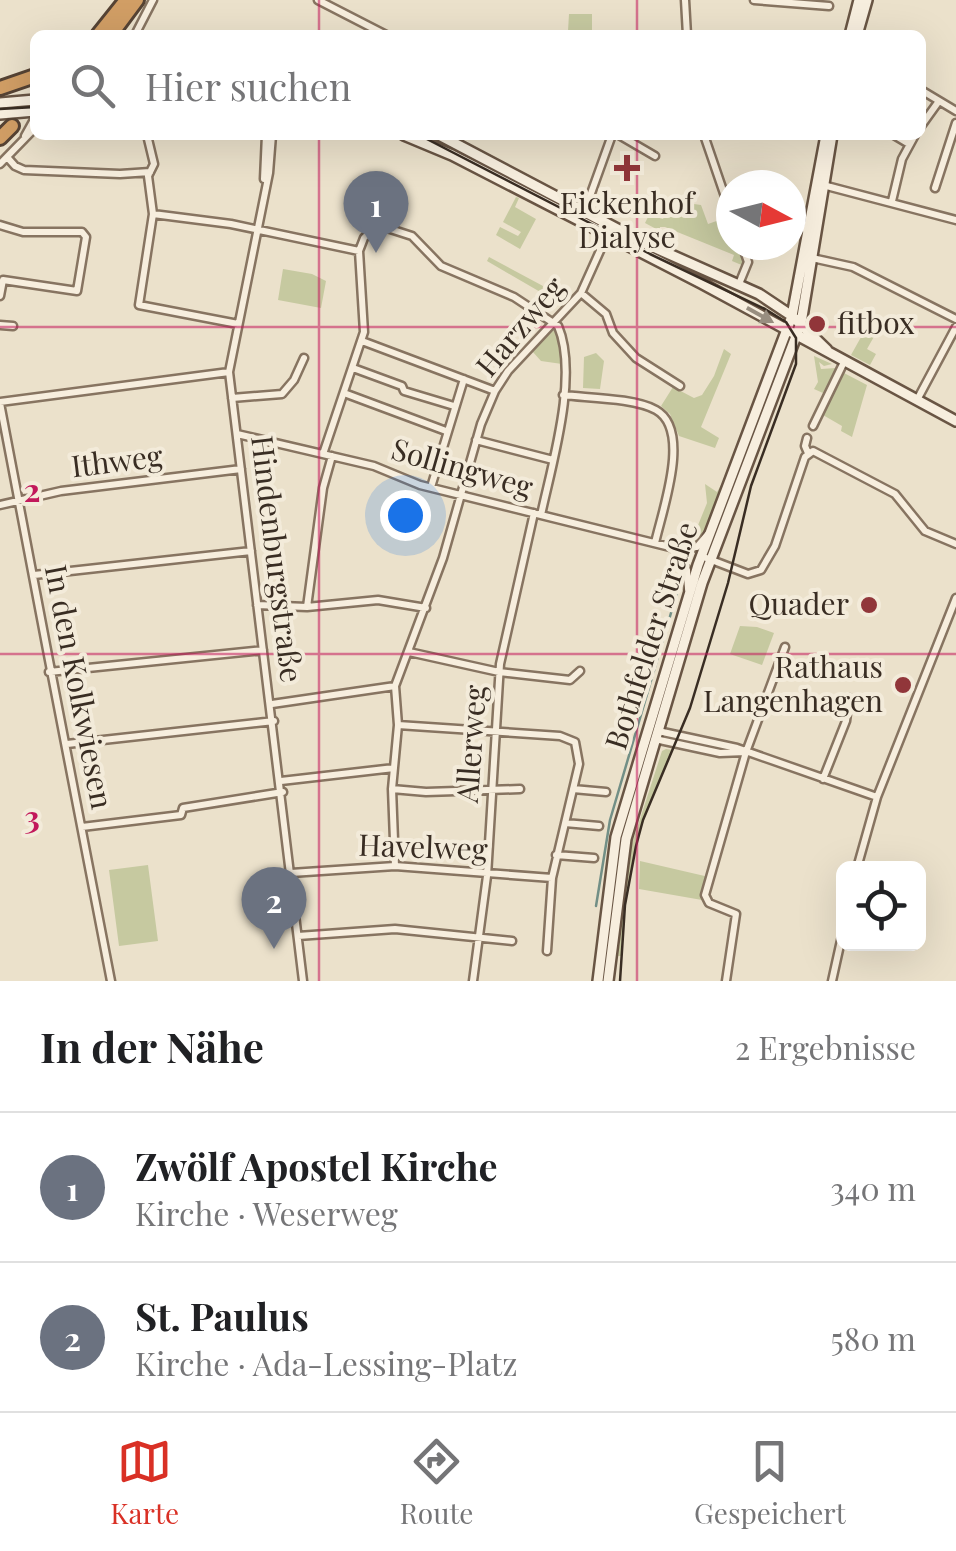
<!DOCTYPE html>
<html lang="de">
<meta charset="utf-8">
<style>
:root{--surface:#fff;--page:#f6f6f6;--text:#202124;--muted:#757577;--line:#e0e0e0;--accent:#d93025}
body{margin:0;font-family:"Playfair Display",serif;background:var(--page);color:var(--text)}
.controls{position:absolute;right:30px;bottom:30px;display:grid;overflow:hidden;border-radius:15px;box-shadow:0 10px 40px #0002}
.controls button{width:90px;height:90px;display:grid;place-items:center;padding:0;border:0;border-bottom:2px solid var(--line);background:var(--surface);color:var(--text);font:50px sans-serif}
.compass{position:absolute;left:716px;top:170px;width:90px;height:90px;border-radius:50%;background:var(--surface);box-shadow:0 10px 40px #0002;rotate:97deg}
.you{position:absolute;left:405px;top:515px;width:35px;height:35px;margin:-25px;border:8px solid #fff;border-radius:50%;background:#1a73e8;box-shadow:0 0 0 15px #1a73e833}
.badge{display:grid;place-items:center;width:65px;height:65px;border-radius:50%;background:var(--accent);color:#fff;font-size:32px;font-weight:700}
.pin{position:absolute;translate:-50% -82px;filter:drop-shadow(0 2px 5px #0008)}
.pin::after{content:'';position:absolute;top:52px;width:35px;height:30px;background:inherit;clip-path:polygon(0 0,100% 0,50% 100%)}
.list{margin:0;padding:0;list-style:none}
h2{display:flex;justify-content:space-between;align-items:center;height:130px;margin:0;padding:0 40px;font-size:42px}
h2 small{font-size:32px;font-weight:400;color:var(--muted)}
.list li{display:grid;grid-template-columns:65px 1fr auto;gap:30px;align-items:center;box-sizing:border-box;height:150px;padding:0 40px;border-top:2px solid var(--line)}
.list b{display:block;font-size:38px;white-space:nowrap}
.list p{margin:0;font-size:32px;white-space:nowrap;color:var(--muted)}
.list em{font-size:32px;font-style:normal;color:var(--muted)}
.icon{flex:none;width:55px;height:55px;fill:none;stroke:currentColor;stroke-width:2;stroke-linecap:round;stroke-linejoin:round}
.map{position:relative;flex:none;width:956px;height:981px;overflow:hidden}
.search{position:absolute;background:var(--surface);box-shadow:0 10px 40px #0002;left:30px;right:30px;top:30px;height:110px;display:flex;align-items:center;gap:25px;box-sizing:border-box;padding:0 35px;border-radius:15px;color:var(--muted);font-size:38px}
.sheet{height:430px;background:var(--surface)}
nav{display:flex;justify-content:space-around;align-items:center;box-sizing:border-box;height:140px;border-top:2px solid var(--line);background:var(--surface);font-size:28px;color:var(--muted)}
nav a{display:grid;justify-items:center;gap:5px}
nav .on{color:var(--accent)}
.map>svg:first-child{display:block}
.green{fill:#c6c9a0}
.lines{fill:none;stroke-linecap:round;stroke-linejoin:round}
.stream{stroke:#728f86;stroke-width:2.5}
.street-casing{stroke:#877461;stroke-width:11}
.secondary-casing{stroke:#695544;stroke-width:14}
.highway-casing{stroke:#564334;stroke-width:18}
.street{stroke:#f7eede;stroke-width:6}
.secondary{stroke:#f7eede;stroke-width:9}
.highway{stroke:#d19e65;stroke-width:12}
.tram{stroke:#392d23;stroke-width:2.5}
.oneway{fill:#988e80}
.grid{fill:none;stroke:#c2185b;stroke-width:2.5;stroke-opacity:0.55}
.poi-dot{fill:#91363a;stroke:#f3ebda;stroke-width:4}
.labels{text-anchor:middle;stroke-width:8;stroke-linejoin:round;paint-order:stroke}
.poi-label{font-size:30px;fill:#392d23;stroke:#f3ebda;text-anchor:end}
.street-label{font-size:30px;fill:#392d23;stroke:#f3ebda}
.grid-label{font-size:32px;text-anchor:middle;font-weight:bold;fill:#c2185b;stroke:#f3ebda;stroke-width:8;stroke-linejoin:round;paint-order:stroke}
</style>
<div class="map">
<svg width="956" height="981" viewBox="0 0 956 981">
<rect width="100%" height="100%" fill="#ebe1cb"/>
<!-- green -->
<path class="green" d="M 569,14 L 592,14 L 592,31 L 568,31 Z
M 516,197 L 519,198 L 515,207 L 536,219 L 520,249 L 496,235 L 500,227 L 518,236 L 521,232 L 503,222 Z
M 673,201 L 701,205 L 708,224 L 725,218 L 731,230 L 731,245 L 738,245 L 745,260 L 744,266 L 732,261 L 734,255 L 665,227 L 660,227 L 660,231 L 645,223 L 649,215 L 663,219 Z
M 489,257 L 543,286 L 542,293 L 487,261 Z
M 283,269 L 312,274 L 326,281 L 321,308 L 278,300 Z
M 870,321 L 880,326 L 867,349 L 876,354 L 870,365 L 851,355 Z
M 555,329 L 557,332 L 562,364 L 541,361 L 532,351 Z
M 724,349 L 731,354 L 701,427 L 719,438 L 715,448 L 679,436 L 670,414 L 661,406 L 673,387 L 694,398 L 702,395 L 714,376 Z
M 596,353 L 604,361 L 600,389 L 583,388 L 584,357 Z
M 814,356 L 832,364 L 824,366 L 819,362 L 821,369 L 836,368 L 823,393 L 814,389 L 818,382 Z
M 844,373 L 867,385 L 852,437 L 841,431 L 842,426 L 823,415 Z
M 729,471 L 701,539 L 690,545 L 707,503 L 705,484 L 717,492 Z
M 740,626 L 757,627 L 774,633 L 762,665 L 730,654 Z
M 666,749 L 673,750 C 638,819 626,878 621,956 L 618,956 L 631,847 L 662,751 Z
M 640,861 L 709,877 L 702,900 L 639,889 Z
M 148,865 L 158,941 L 119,946 L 109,870 Z"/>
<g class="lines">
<!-- stream -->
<path class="stream" d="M 596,906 L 610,820 L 681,579"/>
<!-- street casing -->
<g class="street-casing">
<path id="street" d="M 318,0 L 386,35
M 685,0 L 687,35
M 754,0 L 829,6
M 135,35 L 153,0
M 921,90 L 956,111
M 921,126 L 939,101
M 147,135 L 154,164 L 148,176 L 153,214 L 139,305 L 238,324
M 272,135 L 269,173 L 229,372 L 303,981
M 619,135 L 655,156
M 704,135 L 731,214
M 894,135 L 909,144
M 25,136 L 35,118
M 7,157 L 15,166 L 24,170 L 120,174 L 150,172
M 0,164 L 35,128
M 264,179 L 266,135
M 823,185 L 956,220
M 935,188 L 956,123
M 892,201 L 902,159 L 915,135
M 585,210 L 612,135
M 153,214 L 231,224 L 359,251
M 791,222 L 807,230
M 0,225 L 23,232 L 82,232 L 86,237 L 77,291 L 3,280 L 0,296
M 374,228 L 384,227 L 412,236 L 441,266 L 514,297 L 558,326 C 579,375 552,464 541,515
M 812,258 L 853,267 L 956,319
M 739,284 L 748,262 L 742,245
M 581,293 L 606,314 L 613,333 L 636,358 L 680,386
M 0,325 L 13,326
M 362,341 L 495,391
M 353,368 L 402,386 L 404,391 L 454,406
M 344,393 L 446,431
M 563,395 C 588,398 635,398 656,410 C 692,430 662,511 655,543
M 232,398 L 282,394 L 294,380 L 304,358
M 917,400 L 956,327
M 0,402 L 229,372
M 0,403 C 36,596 74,788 111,981
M 813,426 L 844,362
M 237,434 L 374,466 L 420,485 L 674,548 L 697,547 L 708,534
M 807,438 L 805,446 L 808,453
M 476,440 L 553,460
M 323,454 L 364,332 L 359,251 L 364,238 L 374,228 L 374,207 L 382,183
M 431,487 L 464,379
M 0,505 L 61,491 L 241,469
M 675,550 L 687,570 L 688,589
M 701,556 L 748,574 L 761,570 L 775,546 L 805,457 L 813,451 L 895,494 L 925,531 L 956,544
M 34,575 L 251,551
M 257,605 L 307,607 L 378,600 L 426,608
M 307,607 L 323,488 L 332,456
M 409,652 L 499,672 L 570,680 L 580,671
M 49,672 L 263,650
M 272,704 L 395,686
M 398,725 L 560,736 L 575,742 L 579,764 L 552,878 L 547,951
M 658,731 L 737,748 L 877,797
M 655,739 L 720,753 L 745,752
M 67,744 L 274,721
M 823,779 L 846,721 L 849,698
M 281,781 L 394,768
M 392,789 L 426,792 L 520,789
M 573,789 L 606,792
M 565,823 L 599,826
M 82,827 L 181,815 L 183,808 L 283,792
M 556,855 L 594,858
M 395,866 L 392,789 L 398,725 L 395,686 L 443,558 L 481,424 L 495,391 L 508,371 L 581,293 L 608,233
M 857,868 L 877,797 L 956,598
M 291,873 L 395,866 L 552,878
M 298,936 L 395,929 L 512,941
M 473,981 L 487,876 L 500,664 L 534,513
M 726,981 L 736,914 L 709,903 L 705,895 L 746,752 L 785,647
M 832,981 L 844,927"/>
</g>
<!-- secondary casing -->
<g class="secondary-casing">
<path id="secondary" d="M 850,35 L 859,0
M 857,35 L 867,0
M 0,103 L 35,100
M 0,114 L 35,111
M 404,135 L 452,155 L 701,283 L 956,421
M 439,135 L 642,242 L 759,294 L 792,316 L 827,350
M 598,981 L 616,837 L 698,565 L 792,316 L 826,135
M 608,981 L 626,839 L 702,583 L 801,323 L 832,135"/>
</g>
<!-- highway casing -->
<g class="highway-casing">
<path id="highway" d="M 98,35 L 126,0
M 111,35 L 137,0
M 0,88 L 35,76
M 0,138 L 12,126"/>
</g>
<!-- street -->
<use href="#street" class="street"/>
<!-- secondary -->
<use href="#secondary" class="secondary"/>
<!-- highway -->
<use href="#highway" class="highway"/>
<!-- tram -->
<path class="tram" d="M 0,109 L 35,107
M 419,135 L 650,254 L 765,309 L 786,322 L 796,338 L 796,364 L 751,486 L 728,583 L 690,708 L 643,820 L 636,846 L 625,905 L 620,981"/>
</g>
<!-- one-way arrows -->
<defs><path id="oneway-solid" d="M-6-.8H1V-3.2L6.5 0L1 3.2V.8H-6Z" transform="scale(2.5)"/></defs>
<use class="oneway" href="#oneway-solid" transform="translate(760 315) rotate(29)"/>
<!-- grid -->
<path class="grid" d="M 319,0 L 319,35M 637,0 L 637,35M 319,135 L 319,981M 637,135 L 637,981M 0,327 L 956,327M 0,654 L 956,654"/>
<!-- markers -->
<g class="poi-dot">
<path d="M622 153h10v10h10v10h-10v10h-10v-10h-10v-10h10z"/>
<circle cx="817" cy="324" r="10"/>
<circle cx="869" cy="605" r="10"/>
<circle cx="903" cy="685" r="10"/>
</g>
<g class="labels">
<!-- poi labels -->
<g class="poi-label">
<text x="627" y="214" text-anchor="middle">Eickenhof<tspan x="627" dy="34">Dialyse</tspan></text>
<text x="837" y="334" text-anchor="start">fitbox</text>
<text x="849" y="615">Quader</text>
<text x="883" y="678">Rathaus<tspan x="883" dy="34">Langenhagen</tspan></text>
</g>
<!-- street labels -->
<g class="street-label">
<text transform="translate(521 327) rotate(-50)" y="10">Harzweg</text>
<text transform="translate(117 462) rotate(-7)" y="10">Ithweg</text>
<text transform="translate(462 469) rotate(16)" y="10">Sollingweg</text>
<text transform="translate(276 559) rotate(83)" y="10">Hindenburgstraße</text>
<text transform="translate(652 636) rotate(-72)" y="10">Bothfelder Straße</text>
<text transform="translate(78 687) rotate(79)" y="10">In den Kolkwiesen</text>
<text transform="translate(472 744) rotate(-86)" y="10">Allerweg</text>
<text transform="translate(423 848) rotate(2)" y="10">Havelweg</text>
</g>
</g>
<g class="grid-label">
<text x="32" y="502">2</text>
<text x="32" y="829">3</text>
</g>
</svg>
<div class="controls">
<button><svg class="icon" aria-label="locate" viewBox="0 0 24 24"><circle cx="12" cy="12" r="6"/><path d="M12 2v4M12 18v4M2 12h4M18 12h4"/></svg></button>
</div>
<svg class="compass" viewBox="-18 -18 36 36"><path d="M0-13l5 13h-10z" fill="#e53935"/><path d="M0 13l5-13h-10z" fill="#757577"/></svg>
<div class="you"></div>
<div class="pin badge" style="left:376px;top:253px;background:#6b7280">1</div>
<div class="pin badge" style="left:274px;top:949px;background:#6b7280">2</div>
<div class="search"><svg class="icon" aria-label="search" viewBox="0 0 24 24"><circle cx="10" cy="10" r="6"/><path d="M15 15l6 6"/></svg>Hier suchen</div>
</div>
<section class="sheet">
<h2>In der Nähe<small>2 Ergebnisse</small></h2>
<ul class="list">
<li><span class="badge" style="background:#6b7280">1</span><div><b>Zwölf Apostel Kirche</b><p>Kirche · Weserweg</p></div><em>340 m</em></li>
<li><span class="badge" style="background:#6b7280">2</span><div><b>St. Paulus</b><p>Kirche · Ada-Lessing-Platz</p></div><em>580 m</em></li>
</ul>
</section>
<nav>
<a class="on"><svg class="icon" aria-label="map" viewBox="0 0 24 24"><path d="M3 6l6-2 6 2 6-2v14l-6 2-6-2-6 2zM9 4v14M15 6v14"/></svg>Karte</a>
<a><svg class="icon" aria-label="directions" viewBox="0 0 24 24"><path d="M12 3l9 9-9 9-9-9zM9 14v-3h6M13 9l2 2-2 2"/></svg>Route</a>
<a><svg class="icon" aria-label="saved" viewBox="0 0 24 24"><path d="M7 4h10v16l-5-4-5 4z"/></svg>Gespeichert</a>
</nav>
